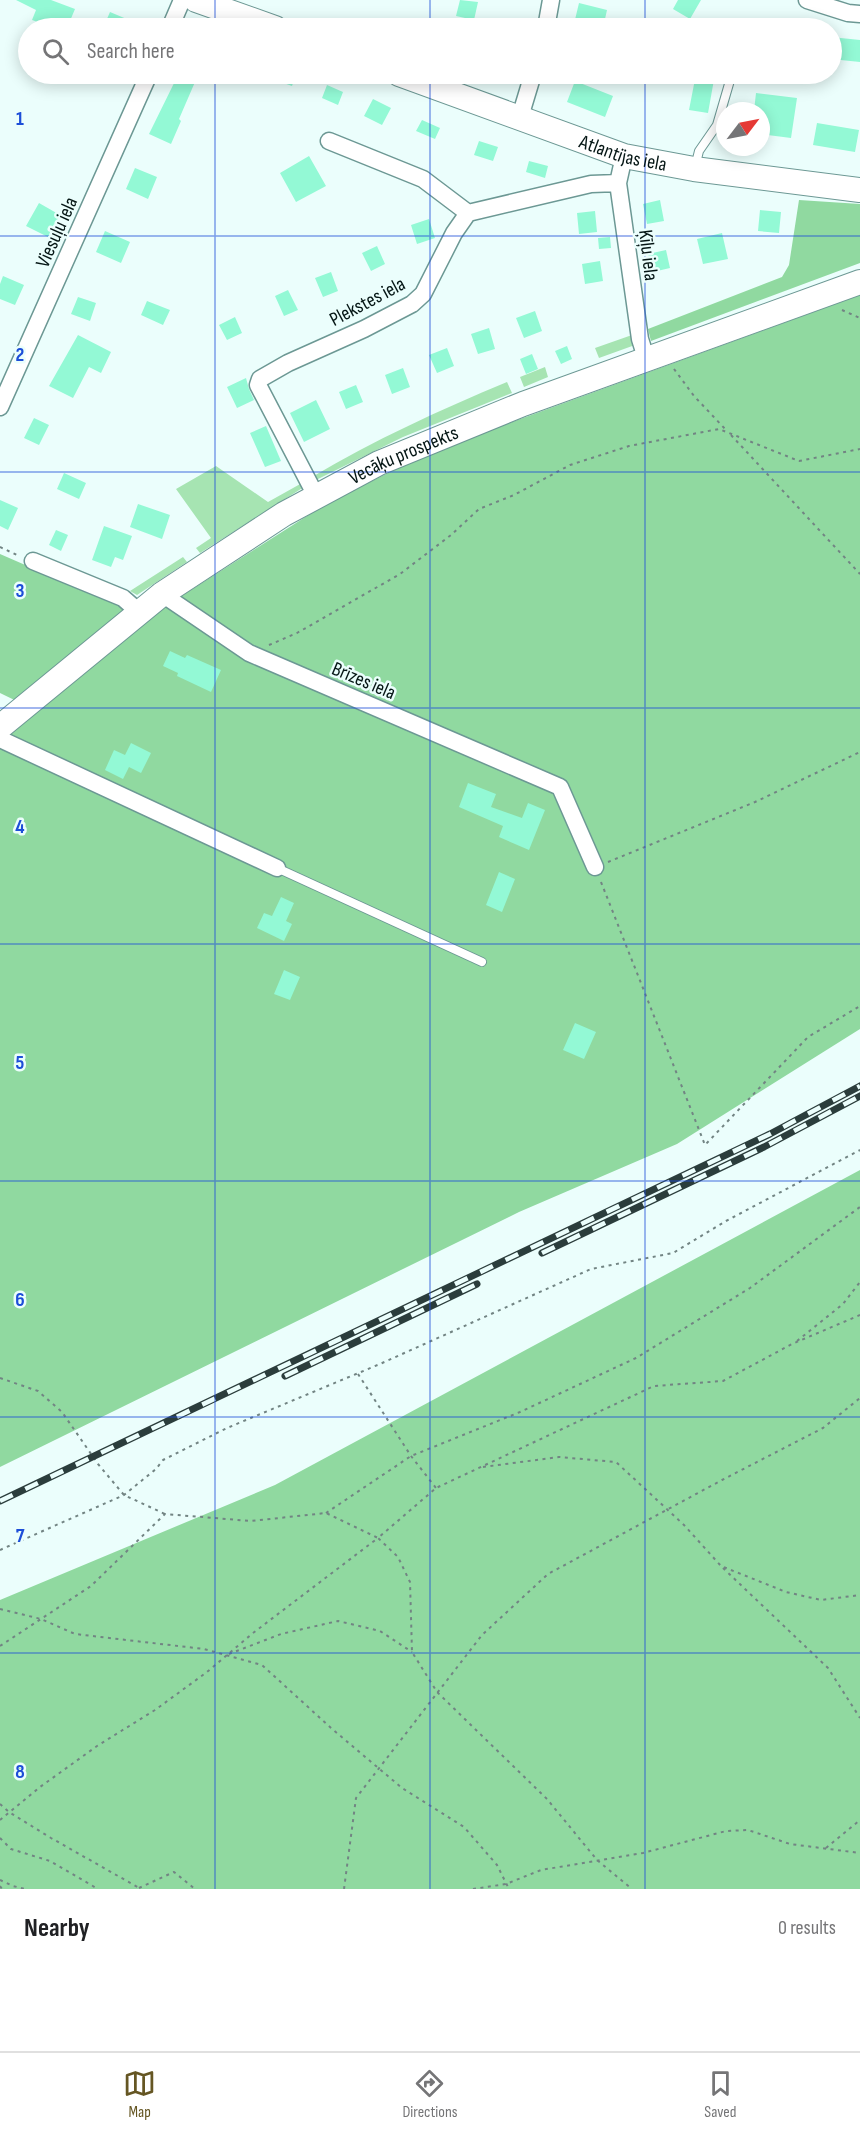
<!DOCTYPE html>
<meta charset="utf-8">
<style>
:root{--surface:#fff;--page:#f6f6f6;--text:#202124;--muted:#757577;--line:#e0e0e0;--accent:#655623}
body{margin:0;font-family:"Sofia Sans Condensed",sans-serif;background:var(--page);color:var(--text)}
.compass{position:absolute;left:716px;top:102px;width:54px;height:54px;border-radius:50%;background:var(--surface);box-shadow:0 3px 15px #0003;rotate:58deg}
.list{margin:0;padding:0;list-style:none}
h2{display:flex;justify-content:space-between;align-items:center;height:78px;margin:0;padding:0 24px;font-size:26px}
h2 small{font-size:20px;font-weight:400;color:var(--muted)}
.icon{flex:none;width:33px;height:33px;fill:none;stroke:currentColor;stroke-width:2;stroke-linecap:round;stroke-linejoin:round}
.map{position:relative;flex:none;width:860px;height:1889px;overflow:hidden}
.search{position:absolute;background:var(--surface);box-shadow:0 3px 15px #0003;left:18px;right:18px;top:18px;height:66px;display:flex;align-items:center;gap:15px;box-sizing:border-box;padding:0 21px;border-radius:33px;color:var(--muted);font-size:22px}
.sheet{height:162px;background:var(--surface)}
nav{display:flex;justify-content:space-around;align-items:center;box-sizing:border-box;height:84px;border-top:2px solid var(--line);background:var(--surface);font-size:16px;color:var(--muted)}
nav a{display:grid;justify-items:center;gap:3px}
nav .on{color:var(--accent)}
.map>svg:first-child{display:block}
.green{fill:#a6e4b2}
.forest{fill:#90d9a0}
.building{fill:#93f9d5}
.lines{fill:none;stroke-linecap:round;stroke-linejoin:round}
.service-casing{stroke:#6c9894;stroke-width:10}
.minor-casing{stroke:#6c9894;stroke-width:19}
.secondary-casing{stroke:#6c9894;stroke-width:26}
.path{stroke:#728483;stroke-width:2;stroke-dasharray:3 4.5;stroke-linecap:butt}
.service{stroke:#fff;stroke-width:8}
.minor{stroke:#fff;stroke-width:16}
.secondary{stroke:#fff;stroke-width:24}
.rail-casing{stroke:#2b3d3c;stroke-width:7}
.rail{stroke:#ebfefc;stroke-width:4.5;stroke-dasharray:14;stroke-linecap:butt}
.grid{fill:none;stroke:#1d4ed8;stroke-width:1.5;stroke-opacity:0.55}
.labels{text-anchor:middle;stroke-width:5;stroke-linejoin:round;paint-order:stroke}
.street-label{font-size:20px;fill:#051615;stroke:#ebfefc}
.grid-label{font-size:20px;text-anchor:middle;font-weight:bold;fill:#1d4ed8;stroke:#ebfefc;stroke-width:5;stroke-linejoin:round;paint-order:stroke}
</style>
<div class="map">
<svg width="860" height="1889" viewBox="0 0 860 1889">
<rect width="100%" height="100%" fill="#ebfefc"/>
<!-- green -->
<path class="green" d="M 632,335 L 635,345 L 599,358 L 595,348 Z
M 545,367 L 548,377 L 524,387 L 520,377 Z
M 507,382 L 512,393 L 403,437 L 314,481 L 312,477 C 374,440 440,410 507,382 Z
M 216,466 L 268,502 L 302,483 L 304,487 L 200,553 L 196,548 L 211,538 L 176,489 Z
M 183,557 L 187,562 L 137,595 L 130,591 Z"/>
<!-- forest -->
<path class="forest" d="M 799,200 L 860,204 L 860,263 L 651,341 L 648,329 L 782,277 L 789,265 Z
M 860,295 L 860,1029 L 677,1144 L 519,1212 L 0,1467 L 0,738 L 35,710 L 0,693 L 0,554 L 147,618 L 329,502 L 433,451 Z
M 860,1170 L 860,1889 L 0,1889 L 0,1600 L 275,1485 Z"/>
<!-- building -->
<path class="building" d="M 16,0 L 51,0 L 75,9 L 67,28 L 54,28 L 32,20 L 36,10 Z
M 460,0 L 478,2 L 474,20 L 456,16 Z
M 678,0 L 701,0 L 690,19 L 673,9 Z
M 579,3 L 607,10 L 603,28 L 573,28 Z
M 110,12 L 148,28 L 103,28 Z
M 831,37 L 860,40 L 860,62 L 831,59 Z
M 261,74 L 296,74 L 292,86 L 261,75 Z
M 696,74 L 715,74 L 708,113 L 689,110 Z
M 178,75 L 195,82 L 179,119 L 181,121 L 171,144 L 149,134 Z
M 575,81 L 613,96 L 605,117 L 567,102 Z
M 327,85 L 343,92 L 338,105 L 322,98 Z
M 756,93 L 797,98 L 791,138 L 761,134 L 761,111 L 754,111 Z
M 373,99 L 391,108 L 382,125 L 364,116 Z
M 422,120 L 440,128 L 435,139 L 416,131 Z
M 817,123 L 859,130 L 855,152 L 813,145 Z
M 479,141 L 498,147 L 493,161 L 474,155 Z
M 309,156 L 326,186 L 296,202 L 280,173 Z
M 529,161 L 548,166 L 545,178 L 526,172 Z
M 135,168 L 157,177 L 148,199 L 126,189 Z
M 660,200 L 664,221 L 647,224 L 643,204 Z
M 39,203 L 60,215 L 48,237 L 26,226 Z
M 760,210 L 781,212 L 779,233 L 758,231 Z
M 595,211 L 597,232 L 579,234 L 577,213 Z
M 429,219 L 435,238 L 417,244 L 411,225 Z
M 105,231 L 130,242 L 121,263 L 96,252 Z
M 722,233 L 728,259 L 703,264 L 697,239 Z
M 610,237 L 611,248 L 599,249 L 598,238 Z
M 377,246 L 385,264 L 371,271 L 362,253 Z
M 666,250 L 670,268 L 653,272 L 648,254 Z
M 600,261 L 603,281 L 585,284 L 582,264 Z
M 331,272 L 338,291 L 323,297 L 315,278 Z
M 3,276 L 24,285 L 15,305 L 0,299 L 0,284 Z
M 288,290 L 298,310 L 284,316 L 275,296 Z
M 78,297 L 96,303 L 90,321 L 71,314 Z
M 147,301 L 170,310 L 163,325 L 141,315 Z
M 535,311 L 542,331 L 524,338 L 516,318 Z
M 235,317 L 242,333 L 227,340 L 219,325 Z
M 489,328 L 495,349 L 478,354 L 471,334 Z
M 78,335 L 111,352 L 101,373 L 89,367 L 73,398 L 49,386 Z
M 567,346 L 572,359 L 561,364 L 555,351 Z
M 447,348 L 454,366 L 437,373 L 429,355 Z
M 532,354 L 538,369 L 526,374 L 520,359 Z
M 403,368 L 410,387 L 392,394 L 385,375 Z
M 246,378 L 249,389 L 254,400 L 237,408 L 227,387 Z
M 356,385 L 363,402 L 346,409 L 339,392 Z
M 316,400 L 330,429 L 304,442 L 290,413 Z
M 34,418 L 49,425 L 39,445 L 24,438 Z
M 266,426 L 281,461 L 265,467 L 250,433 Z
M 64,473 L 86,483 L 79,499 L 57,489 Z
M 0,500 L 18,508 L 8,530 L 0,526 Z
M 138,504 L 170,515 L 162,539 L 130,527 Z
M 104,526 L 132,536 L 123,560 L 115,557 L 111,567 L 92,560 Z
M 56,530 L 68,535 L 61,551 L 49,545 Z
M 170,651 L 185,658 L 187,655 L 221,670 L 211,692 L 177,676 L 178,673 L 163,666 Z
M 131,743 L 151,753 L 141,773 L 129,767 L 123,779 L 105,770 L 114,750 L 125,755 Z
M 468,783 L 496,794 L 491,807 L 522,818 L 528,803 L 545,810 L 529,850 L 499,837 L 503,826 L 459,807 Z
M 499,872 L 515,879 L 502,912 L 486,905 Z
M 281,897 L 294,903 L 286,921 L 292,924 L 284,941 L 257,928 L 264,913 L 272,916 Z
M 284,970 L 300,977 L 290,1000 L 274,994 Z
M 575,1023 L 596,1032 L 584,1059 L 563,1050 Z"/>
<g class="lines">
<!-- service casing -->
<g class="service-casing">
<path id="service" d="M 695,167 L 699,151 L 717,125 L 731,77
M 277,868 L 482,962"/>
</g>
<!-- minor casing -->
<g class="minor-casing">
<path id="minor" d="M 807,0 L 848,13 L 860,14
M 170,28 L 182,0
M 546,28 L 551,0
M 520,117 L 533,74
M 329,141 L 423,179 L 468,213
M 624,156 L 618,183 L 640,339 L 646,358
M 0,407 L 149,74
M 316,496 L 258,385 L 260,379 L 288,363 L 364,329 L 412,304 L 423,294 L 454,233 L 468,213 L 591,184 L 618,183
M 33,561 L 123,598 L 139,612
M 162,594 L 249,653 L 560,787 L 595,867
M 0,739 L 277,868"/>
</g>
<!-- secondary casing -->
<g class="secondary-casing">
<g id="secondary">
<path d="M 196,0 L 275,28"/>
<path id="s1" d="M 399,74 L 624,156 L 694,169 L 860,190"/>
<path id="s2" d="M 0,727 L 162,594 L 284,514 L 379,463 L 523,404 L 860,282"/>
</g>
</g>
<!-- path -->
<path class="path" d="M 842,310 L 860,318
M 674,369 L 694,396 L 727,431
M 731,435 L 860,574
M 0,547 L 19,556
M 269,645 L 297,633 L 400,574 L 451,535 L 479,509 L 514,495 L 570,465 L 629,446 L 719,429 L 799,461 L 860,449
M 608,862 L 755,802 L 860,752
M 601,882 L 705,1145 L 808,1037 L 860,1006
M 797,1341 L 843,1304 L 860,1282
M 358,1374 L 411,1456 L 436,1488
M 0,1378 L 38,1391 L 62,1412 L 98,1464 L 124,1495 L 165,1514
M 483,1467 L 559,1457 L 616,1462 L 684,1525 L 721,1566 L 786,1592 L 821,1600 L 860,1595
M 326,1513 L 411,1456 L 520,1412 L 636,1358 L 750,1288 L 860,1207
M 0,1550 L 124,1495 L 156,1469 L 163,1460 L 227,1428 L 380,1364 L 591,1269 L 673,1253 L 726,1221 L 860,1150
M 723,1568 L 828,1668 L 860,1718
M 0,1609 L 41,1619 L 75,1634 L 204,1649 L 262,1665 L 331,1728 L 402,1788 L 464,1827 L 497,1865 L 509,1889
M 0,1646 L 91,1586 L 165,1514 L 251,1521 L 326,1513 L 378,1538 L 436,1488 L 654,1386 L 723,1381 L 792,1344 L 860,1315
M 229,1654 L 281,1634 L 338,1621 L 380,1631 L 412,1652
M 0,1804 L 9,1812 L 51,1838 L 141,1889
M 0,1820 L 40,1787 L 97,1746 L 155,1710 L 207,1672 L 253,1633 L 378,1538 L 398,1557 L 410,1582 L 412,1652 L 437,1692 L 547,1799 L 597,1860 L 632,1889
M 0,1838 L 11,1849 L 50,1861 L 98,1889
M 826,1848 L 860,1820
M 0,1880 L 13,1886 L 25,1889
M 0,1886 L 2,1889
M 139,1888 L 174,1872 L 195,1889
M 344,1889 L 356,1798 L 482,1635 L 548,1574 L 722,1480 L 823,1428 L 860,1398
M 473,1889 L 506,1884 L 541,1870 L 643,1853 L 726,1831 L 748,1830 L 790,1844 L 860,1853"/>
<!-- service -->
<use href="#service" class="service"/>
<!-- minor -->
<use href="#minor" class="minor"/>
<!-- secondary -->
<use href="#secondary" class="secondary"/>
<!-- rail casing -->
<g class="rail-casing">
<path id="rail" d="M 542,1253 L 764,1147 L 860,1096
M 285,1376 L 477,1284
M 0,1501 L 770,1134 L 860,1086"/>
</g>
<!-- rail -->
<use href="#rail" class="rail"/>
</g>
<!-- grid -->
<path class="grid" d="M 215,0 L 215,28M 430,0 L 430,28M 645,0 L 645,28M 215,74 L 215,1889M 430,74 L 430,1889M 645,74 L 645,1889M 0,236 L 860,236M 0,472 L 860,472M 0,708 L 860,708M 0,944 L 860,944M 0,1181 L 860,1181M 0,1417 L 860,1417M 0,1653 L 860,1653"/>
<g class="labels">
<!-- street labels -->
<g class="street-label">
<text dy="7" stroke="none"><textPath href="#s1" startOffset="238">Atlantijas iela</textPath></text>
<text transform="translate(56 232) rotate(-66)" y="7">Viesuļu iela</text>
<text transform="translate(649 255) rotate(83)" y="7">Ķīļu iela</text>
<text transform="translate(367 301) rotate(-28)" y="7">Plekstes iela</text>
<text dy="7" stroke="none"><textPath href="#s2" startOffset="489">Vecāķu prospekts</textPath></text>
<text transform="translate(364 680) rotate(23)" y="7">Brīzes iela</text>
</g>
</g>
<g class="grid-label">
<text x="20" y="125">1</text>
<text x="20" y="361">2</text>
<text x="20" y="597">3</text>
<text x="20" y="833">4</text>
<text x="20" y="1069">5</text>
<text x="20" y="1306">6</text>
<text x="20" y="1542">7</text>
<text x="20" y="1778">8</text>
</g>
</svg>
<svg class="compass" viewBox="-18 -18 36 36"><path d="M0-13l5 13h-10z" fill="#e53935"/><path d="M0 13l5-13h-10z" fill="#757577"/></svg>
<div class="search"><svg class="icon" aria-label="search" viewBox="0 0 24 24"><circle cx="10" cy="10" r="6"/><path d="M15 15l6 6"/></svg>Search here</div>
</div>
<section class="sheet">
<h2>Nearby<small>0 results</small></h2>
<ul class="list">
</ul>
</section>
<nav>
<a class="on"><svg class="icon" aria-label="map" viewBox="0 0 24 24"><path d="M3 6l6-2 6 2 6-2v14l-6 2-6-2-6 2zM9 4v14M15 6v14"/></svg>Map</a>
<a><svg class="icon" aria-label="directions" viewBox="0 0 24 24"><path d="M12 3l9 9-9 9-9-9zM9 14v-3h6M13 9l2 2-2 2"/></svg>Directions</a>
<a><svg class="icon" aria-label="saved" viewBox="0 0 24 24"><path d="M7 4h10v16l-5-4-5 4z"/></svg>Saved</a>
</nav>
